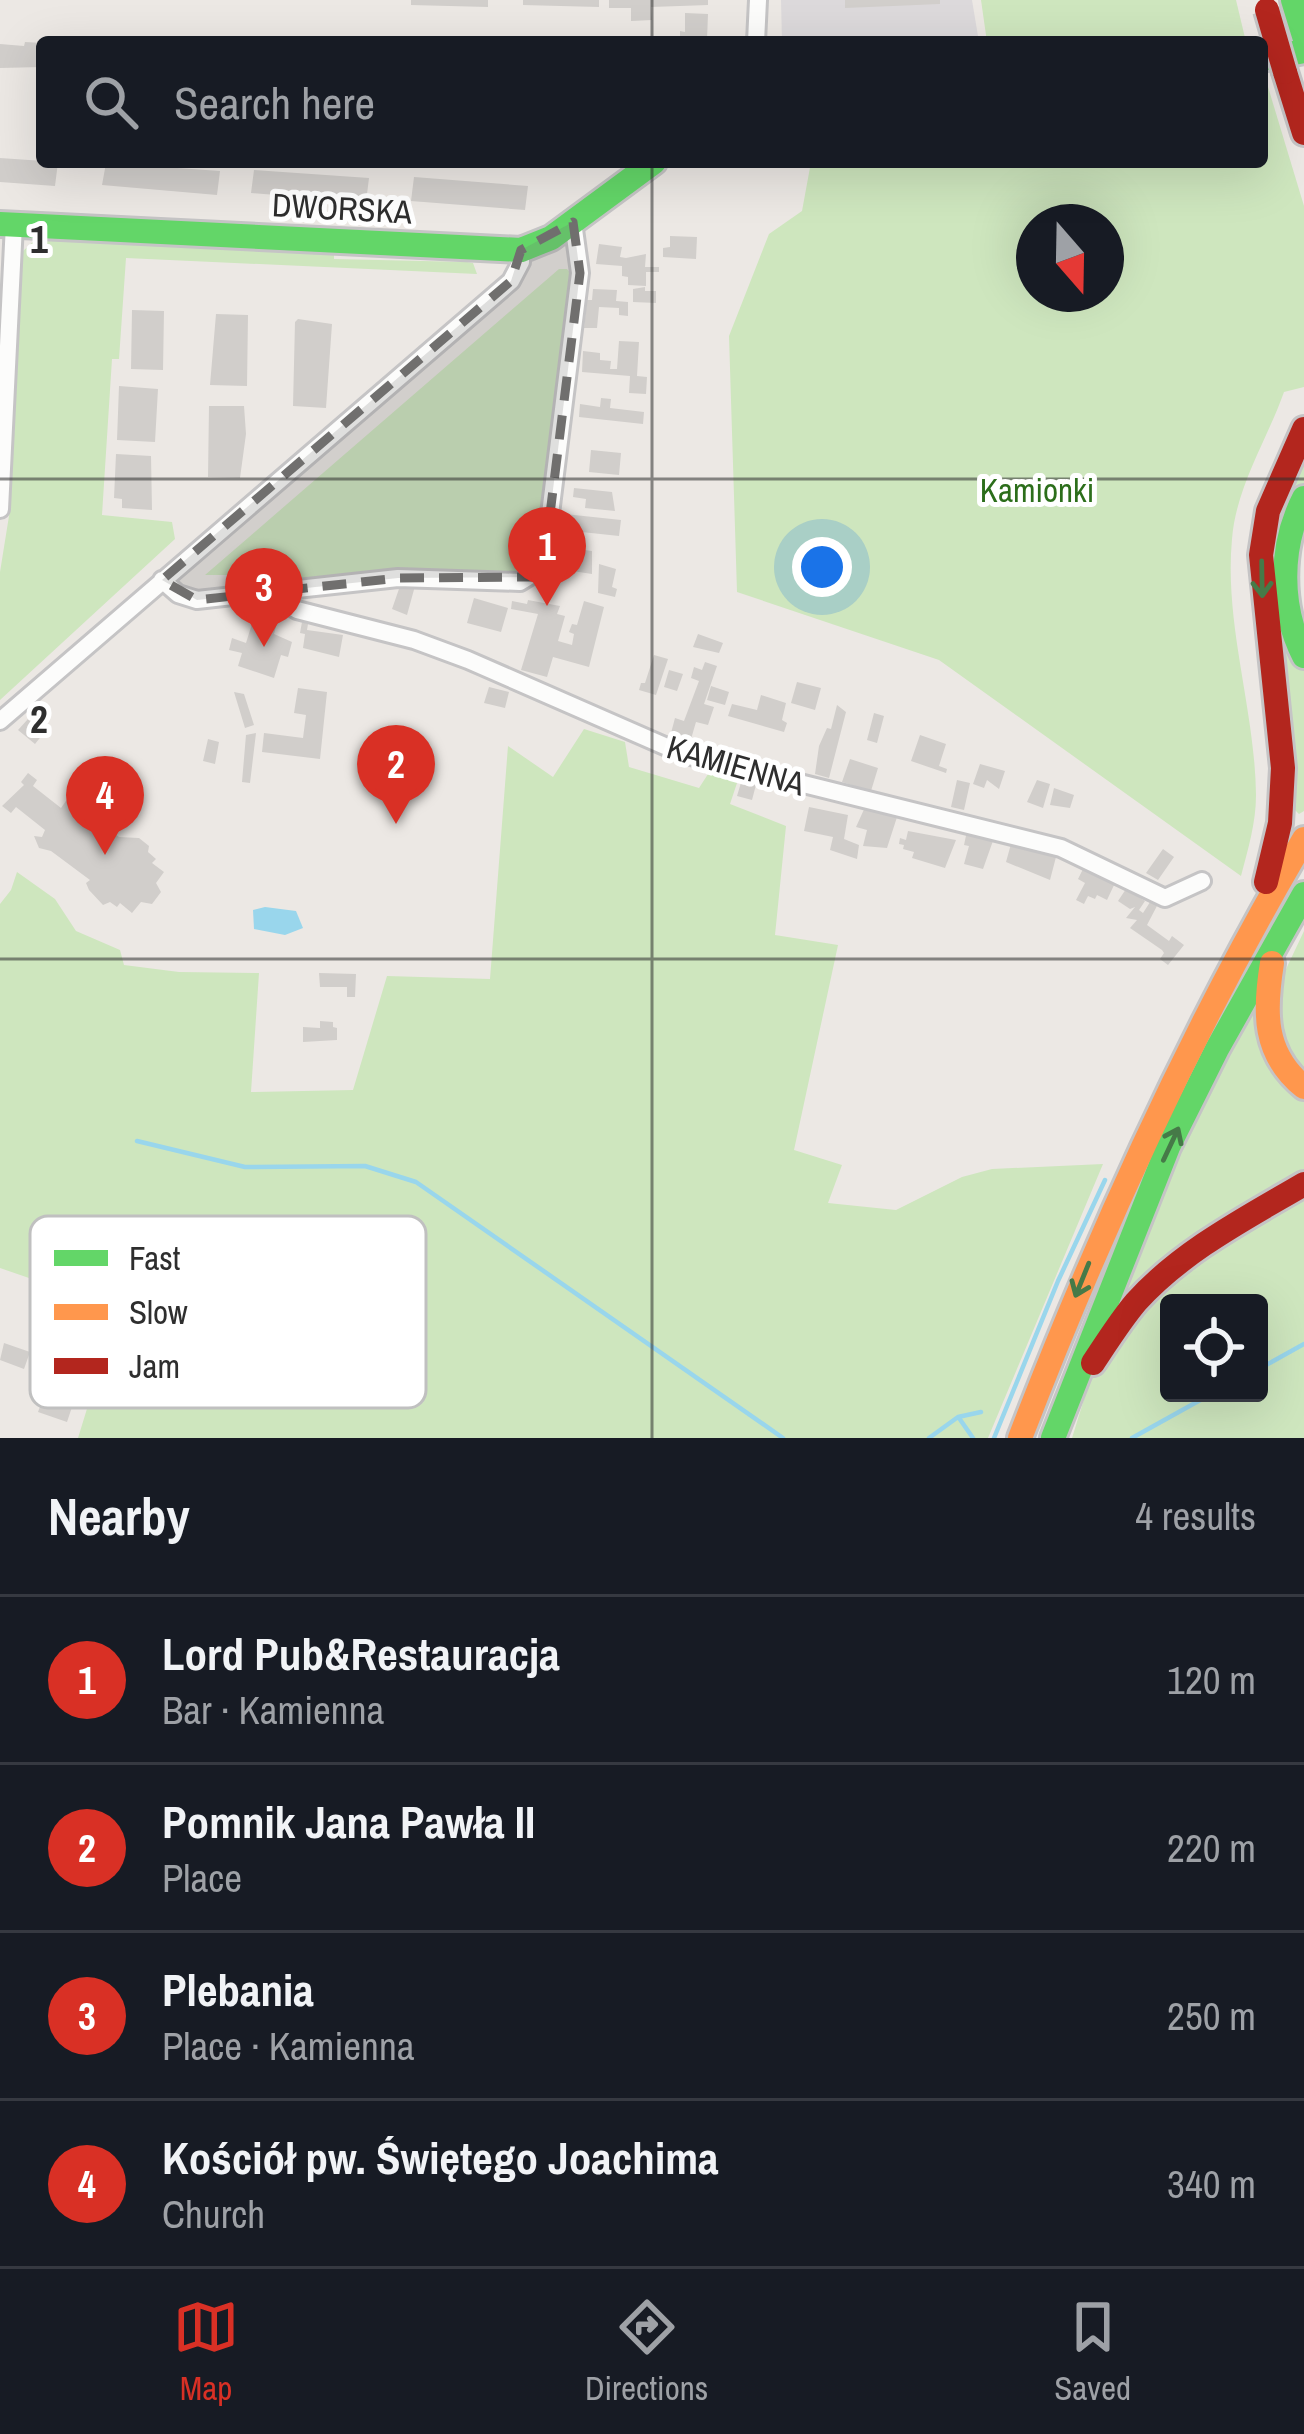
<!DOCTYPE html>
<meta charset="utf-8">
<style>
:root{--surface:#171b24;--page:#242831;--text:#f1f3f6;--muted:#9ea1a6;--line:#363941;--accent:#d93025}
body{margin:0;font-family:"Archivo Narrow",sans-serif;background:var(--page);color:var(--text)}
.controls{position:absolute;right:36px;bottom:36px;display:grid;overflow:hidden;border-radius:12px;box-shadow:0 12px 48px #0002}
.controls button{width:108px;height:108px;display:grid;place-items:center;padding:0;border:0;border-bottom:3px solid var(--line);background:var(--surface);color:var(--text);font:60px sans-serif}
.compass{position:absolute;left:1016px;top:204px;width:108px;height:108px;border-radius:50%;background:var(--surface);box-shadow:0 12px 48px #0002;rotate:160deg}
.you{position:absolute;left:822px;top:567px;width:42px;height:42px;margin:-30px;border:9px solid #fff;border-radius:50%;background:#1a73e8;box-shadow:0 0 0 18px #1a73e833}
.badge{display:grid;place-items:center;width:78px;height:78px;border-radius:50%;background:var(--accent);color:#fff;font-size:39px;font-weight:700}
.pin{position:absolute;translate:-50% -99px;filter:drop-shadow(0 3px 6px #0008)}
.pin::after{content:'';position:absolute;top:63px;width:42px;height:36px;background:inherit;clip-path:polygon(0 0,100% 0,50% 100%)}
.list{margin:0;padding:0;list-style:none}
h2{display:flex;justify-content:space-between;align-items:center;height:156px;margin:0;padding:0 48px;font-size:51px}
h2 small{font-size:39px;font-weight:400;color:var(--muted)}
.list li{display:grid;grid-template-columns:78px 1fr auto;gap:36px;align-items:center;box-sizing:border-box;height:168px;padding:0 48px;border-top:3px solid var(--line)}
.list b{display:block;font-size:45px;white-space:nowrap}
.list p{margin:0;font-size:39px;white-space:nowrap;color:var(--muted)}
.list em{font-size:39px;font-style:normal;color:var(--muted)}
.icon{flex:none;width:66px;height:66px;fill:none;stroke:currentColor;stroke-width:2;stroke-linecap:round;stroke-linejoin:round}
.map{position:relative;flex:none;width:1304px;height:1438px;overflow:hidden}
.search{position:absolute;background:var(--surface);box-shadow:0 12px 48px #0002;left:36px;right:36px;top:36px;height:132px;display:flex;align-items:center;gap:30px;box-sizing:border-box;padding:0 42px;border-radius:12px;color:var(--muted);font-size:45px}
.sheet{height:828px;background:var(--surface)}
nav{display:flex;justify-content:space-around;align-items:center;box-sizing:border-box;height:168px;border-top:3px solid var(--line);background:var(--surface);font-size:33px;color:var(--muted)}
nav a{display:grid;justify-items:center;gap:6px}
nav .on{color:var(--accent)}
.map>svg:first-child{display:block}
.industrial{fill:#dcd9db}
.green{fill:#cee6be;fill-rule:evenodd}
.water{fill:#99d6ec}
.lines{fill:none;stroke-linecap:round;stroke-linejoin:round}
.stream{stroke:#99d6ec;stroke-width:4.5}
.building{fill:#d1cecb}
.street-casing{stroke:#c5c4c5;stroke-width:22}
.fast-casing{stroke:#c5c4c5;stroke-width:30}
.slow-casing{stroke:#c5c4c5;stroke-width:30}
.jam-casing{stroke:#c5c4c5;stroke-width:30}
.street{stroke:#fcfcfb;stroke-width:16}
.fast{stroke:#63d668;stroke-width:24}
.slow{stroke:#ff974d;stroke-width:24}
.jam{stroke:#b3261e;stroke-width:24}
.jam-bridge-casing{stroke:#c5c4c5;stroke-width:30;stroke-linecap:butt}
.jam-bridge{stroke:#b3261e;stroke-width:24}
.oneway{stroke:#467a48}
.marked{fill:#706f6e;fill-opacity:0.2;stroke:#706f6e;stroke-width:9;stroke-dasharray:24 15;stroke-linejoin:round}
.grid{fill:none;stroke:#2e2e2e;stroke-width:3;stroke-opacity:0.55}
.labels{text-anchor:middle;stroke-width:10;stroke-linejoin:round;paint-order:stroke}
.street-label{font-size:33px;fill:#2e2e2e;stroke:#fff}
.park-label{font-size:33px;fill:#2c6e1b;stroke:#fff}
.key{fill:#fff;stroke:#c0c0c0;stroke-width:3}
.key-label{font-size:33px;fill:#2e2e2e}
.grid-label{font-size:39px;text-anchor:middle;font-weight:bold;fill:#2e2e2e;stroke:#fff;stroke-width:10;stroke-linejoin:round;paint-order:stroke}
</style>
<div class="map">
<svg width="1304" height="1438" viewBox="0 0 1304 1438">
<rect width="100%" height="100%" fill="#ece8e4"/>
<!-- industrial -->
<path class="industrial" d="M 781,0 L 972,0 L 979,42 L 782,42 Z"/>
<!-- green -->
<path class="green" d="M 981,0 L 1236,0 L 1246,42 L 987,42 Z
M 1262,67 L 1304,206 L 1304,387 L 1284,392 C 1267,440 1236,487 1232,539 C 1224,625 1255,709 1256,795 C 1256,823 1248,849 1241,876 L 939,660 L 737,592 L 729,336 L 769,234 L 802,211 L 811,162 L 1262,162 ZM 1034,222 L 1106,222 L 1106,294 L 1034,294 Z
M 35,240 L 334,254 L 334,259 L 467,262 L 473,263 L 477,274 L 126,258 L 119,359 L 112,359 L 102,515 L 172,522 L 175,539 L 0,700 L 0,572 L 9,516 L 22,252 Z
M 559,269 L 567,269 L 573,276 L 538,551 L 533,564 L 508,575 L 237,590 L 231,575 L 205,575 Z
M 1304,450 L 1304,488 L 1282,630 L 1304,668 L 1304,811 L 1299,814 L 1294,809 L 1271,603 L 1273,534 Z
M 584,729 L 625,742 L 629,767 L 699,788 L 710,771 L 738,780 L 730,804 L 786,826 L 775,935 L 838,945 L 794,1150 L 842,1165 L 828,1203 L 896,1210 L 962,1177 L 992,1169 L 1103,1164 L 988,1438 L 78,1438 L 114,1321 L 113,1307 L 0,1268 L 0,904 L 11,890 L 17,872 L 55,899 L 76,931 L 120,950 L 124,965 L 179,972 L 259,973 L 251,1092 L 353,1090 L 387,976 L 490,979 L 508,746 L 553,777 Z
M 1304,931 L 1304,1438 L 1072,1438 L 1108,1322 L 1176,1155 L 1246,1013 L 1269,1005 ZM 1169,1303 L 1259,1303 L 1259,1393 L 1169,1393 Z"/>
<!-- water -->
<path class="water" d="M 265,907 L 296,911 L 303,928 L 285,935 L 254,929 L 253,910 Z"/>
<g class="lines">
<!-- stream -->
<path class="stream" d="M 137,1141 L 245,1167 L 365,1166 L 416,1182 L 783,1438
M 1259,1369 L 1304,1344
M 959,1418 L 973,1438
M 929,1438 L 958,1417 L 981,1412
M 994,1438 L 1058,1281 L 1105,1180
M 1132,1438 L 1213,1393"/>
</g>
<!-- building -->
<path class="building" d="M 411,0 L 488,0 L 488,7 L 411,5 Z
M 523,0 L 599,0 L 599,7 L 523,5 Z
M 609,0 L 708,0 L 708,5 L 651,7 L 652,20 L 631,21 L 631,8 L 609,8 Z
M 845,0 L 940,0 L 940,4 L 845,8 Z
M 685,13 L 708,14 L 707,40 L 680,39 L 680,31 L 685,32 Z
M 25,42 L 42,43 L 42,67 L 0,68 L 0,44 L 24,46 Z
M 0,158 L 58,162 L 55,186 L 0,182 Z
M 106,163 L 220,171 L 217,195 L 102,185 Z
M 254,170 L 369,178 L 366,202 L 251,193 Z
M 414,177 L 528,186 L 525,210 L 411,201 Z
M 670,236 L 697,237 L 696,259 L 663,257 L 663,248 L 670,247 Z
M 599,244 L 622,247 L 620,257 L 626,258 L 646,254 L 645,267 L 659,267 L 659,272 L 646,272 L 646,286 L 628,285 L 628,277 L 622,276 L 622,266 L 596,264 Z
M 645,287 L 645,291 L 656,291 L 656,303 L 633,302 L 633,289 Z
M 593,289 L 617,290 L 616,301 L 628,302 L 628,316 L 619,315 L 619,308 L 599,307 L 597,328 L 584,328 L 587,300 L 592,300 Z
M 132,310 L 164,311 L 163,370 L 131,369 Z
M 216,314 L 248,315 L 247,386 L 210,385 Z
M 298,319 L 332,324 L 326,408 L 293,406 L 295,322 Z
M 619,341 L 639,342 L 637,376 L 647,377 L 646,394 L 629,393 L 630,376 L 582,372 L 583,351 L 600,353 L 600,360 L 611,361 L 610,369 L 617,369 Z
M 119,386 L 158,389 L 155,442 L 117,440 Z
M 601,398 L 611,399 L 610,408 L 644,412 L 643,424 L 579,417 L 580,404 L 600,407 Z
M 209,406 L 244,406 L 246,434 L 240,478 L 208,477 Z
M 591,450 L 621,453 L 619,475 L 589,472 Z
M 116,454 L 151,456 L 152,510 L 122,508 L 122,499 L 114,498 Z
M 574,488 L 612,492 L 615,511 L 585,508 L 586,499 L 573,497 Z
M 565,514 L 621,520 L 619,536 L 563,530 Z
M 563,547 L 592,551 L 592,574 L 559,569 Z
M 599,564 L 616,569 L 612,587 L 617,589 L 615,597 L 598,593 Z
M 400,586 L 415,586 L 407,615 L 392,609 Z
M 474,598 L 508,608 L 501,632 L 467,623 Z
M 528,600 L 560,606 L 557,614 L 565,616 L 558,641 L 572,645 L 574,634 L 569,632 L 572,624 L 577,625 L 584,601 L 604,607 L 589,667 L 553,657 L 547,677 L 521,670 L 538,614 L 511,609 L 512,601 L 527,604 Z
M 255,614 L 279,615 L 274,634 L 292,642 L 288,657 L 281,655 L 274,678 L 238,666 L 242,653 L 229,650 L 232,638 L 246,643 Z
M 302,622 L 308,624 L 307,630 L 343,635 L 339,657 L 303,648 L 305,634 L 300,633 Z
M 698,634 L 723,643 L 719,653 L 693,647 Z
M 654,655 L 668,659 L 656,695 L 639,690 L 641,683 L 645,683 Z
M 705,662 L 717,666 L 704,704 L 714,707 L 708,725 L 696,722 L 691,739 L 671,733 L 675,718 L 684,721 L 699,681 L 691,678 L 694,667 L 702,670 Z
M 669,670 L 683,674 L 677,691 L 664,687 Z
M 797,682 L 821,688 L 815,710 L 791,703 Z
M 711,686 L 729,692 L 725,705 L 707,700 Z
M 489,687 L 509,692 L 505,708 L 484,703 Z
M 298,688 L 327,692 L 320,759 L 262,752 L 264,733 L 303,738 L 306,715 L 294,713 Z
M 234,692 L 244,694 L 254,725 L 245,728 Z
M 761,695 L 786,703 L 782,720 L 787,723 L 784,732 L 728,716 L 732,704 L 757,710 Z
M 837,705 L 846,712 L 829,778 L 815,774 L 819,746 L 827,728 L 831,729 Z
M 874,713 L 884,716 L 877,743 L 867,740 Z
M 28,719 L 43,734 L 35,744 L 18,730 Z
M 256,733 L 250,783 L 242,782 L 246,735 Z
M 920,735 L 946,744 L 939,766 L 947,769 L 946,773 L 911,761 Z
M 208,739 L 219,742 L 215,764 L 203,761 Z
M 850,759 L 878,768 L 871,791 L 842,782 Z
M 980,764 L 1005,771 L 999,789 L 987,780 L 984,788 L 973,784 Z
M 28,773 L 37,780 L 33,786 L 61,808 L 68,798 L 78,798 L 83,810 L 119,837 L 139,838 L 149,846 L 148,852 L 156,859 L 152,863 L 164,872 L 156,883 L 161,892 L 152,904 L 141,902 L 132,913 L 120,903 L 117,907 L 110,902 L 103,905 L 89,890 L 86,883 L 90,880 L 51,851 L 39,848 L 34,836 L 42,837 L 45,830 L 16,807 L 11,813 L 2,806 L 24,785 L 21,782 Z
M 743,776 L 757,781 L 752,800 L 737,796 Z
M 957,780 L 970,783 L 964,810 L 951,807 Z
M 1037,780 L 1050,784 L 1043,808 L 1027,802 Z
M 1054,788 L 1074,795 L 1070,808 L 1050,805 Z
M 866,805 L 898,814 L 887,848 L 863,846 L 867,830 L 856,827 Z
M 809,807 L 848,815 L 844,839 L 859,845 L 857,859 L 830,850 L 833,837 L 804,831 Z
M 908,831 L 956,840 L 945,868 L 912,858 L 914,852 L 903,849 L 904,845 L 899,844 L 900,838 L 906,840 Z
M 967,831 L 994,838 L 983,869 L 964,864 L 969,846 L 964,845 Z
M 1011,844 L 1056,857 L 1050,880 L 1006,862 Z
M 1163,849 L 1174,857 L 1158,880 L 1146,873 Z
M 1084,867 L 1115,883 L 1107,900 L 1097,895 L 1095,899 L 1088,896 L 1084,904 L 1076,900 L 1085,883 L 1078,879 Z
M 1126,889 L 1145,901 L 1139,910 L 1143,913 L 1152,899 L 1158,904 L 1147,925 L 1169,941 L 1172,936 L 1184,945 L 1168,965 L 1160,959 L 1164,953 L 1162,950 L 1130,928 L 1137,920 L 1126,918 L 1135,907 L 1130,909 L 1118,901 Z
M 319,973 L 356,974 L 355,997 L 347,997 L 347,987 L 320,987 Z
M 320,1021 L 333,1022 L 333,1027 L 337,1028 L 337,1040 L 303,1042 L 303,1027 L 320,1028 Z
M 4,1343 L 30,1352 L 24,1369 L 0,1360 Z
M 47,1388 L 75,1398 L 67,1422 L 38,1412 Z"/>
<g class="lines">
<!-- street casing -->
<g class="street-casing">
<path id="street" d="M 756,42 L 758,0
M 0,509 L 14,224
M 162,580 L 178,594 L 197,600 L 398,578 L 520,582 L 538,571 L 546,546 L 580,273 L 573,222
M 281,592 L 282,601 L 297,610 L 414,640 L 468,660 L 683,754 L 1061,848 L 1165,898 L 1202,881
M 0,721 L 511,281 L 521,262 L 521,250"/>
</g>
<!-- fast casing -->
<g class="fast-casing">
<path id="fast" d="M 1293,0 L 1304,36
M 1262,59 L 1304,51
M 0,224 L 521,250 L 551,238 L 654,162
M 1304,498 C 1279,547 1279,607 1304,656
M 1053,1438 L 1168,1147 L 1217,1049 L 1304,894"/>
</g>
<!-- slow casing -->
<g class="slow-casing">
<path id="slow" d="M 1272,963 C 1264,1012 1263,1054 1304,1087
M 1020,1438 C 1100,1230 1191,1031 1304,839"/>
</g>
<!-- jam casing -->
<g class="jam-casing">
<path id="jam" d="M 1285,72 L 1304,133
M 1266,882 L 1280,823 L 1283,768 L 1261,555 L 1268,511 L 1304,429
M 1093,1363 C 1107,1342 1120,1321 1136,1302 C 1182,1251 1246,1218 1304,1184"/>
</g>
<!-- street -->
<use href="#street" class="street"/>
<!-- fast -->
<use href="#fast" class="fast"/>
<!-- slow -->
<use href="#slow" class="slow"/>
<!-- jam -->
<use href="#jam" class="jam"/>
<!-- jam-bridge casing -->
<g class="jam-bridge-casing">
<path id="jam-bridge" d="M 1267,10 L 1285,72"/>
</g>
<!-- jam-bridge -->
<use href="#jam-bridge" class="jam-bridge"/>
</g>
<!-- one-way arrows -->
<defs><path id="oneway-shaft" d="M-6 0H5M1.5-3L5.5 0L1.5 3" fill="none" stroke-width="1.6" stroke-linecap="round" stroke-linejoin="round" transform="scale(3)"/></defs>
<g class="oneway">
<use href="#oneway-shaft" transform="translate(1262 579) rotate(89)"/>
<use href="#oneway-shaft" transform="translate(1171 1144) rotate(-65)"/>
<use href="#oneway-shaft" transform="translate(1082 1280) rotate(112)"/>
</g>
<!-- marked area -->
<path class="marked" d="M 573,222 L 580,273 L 546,546 L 531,577 L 398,578 L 197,600 L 162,580 L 511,281 L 521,250 Z"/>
<!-- grid -->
<path class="grid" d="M 652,0 L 652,42M 652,162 L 652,1438M 0,479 L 1304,479M 0,959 L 1304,959"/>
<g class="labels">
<!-- street labels -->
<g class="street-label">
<text transform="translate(342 208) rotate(3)" y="12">DWORSKA</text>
<text transform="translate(736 765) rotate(16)" y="12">KAMIENNA</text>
</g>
<!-- park labels -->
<g class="park-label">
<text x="1037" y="502">Kamionki</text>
</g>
</g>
<!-- legend -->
<rect x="30" y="1216" width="396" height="192" rx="18" class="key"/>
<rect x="54" y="1250" width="54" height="16" fill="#63d668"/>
<rect x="54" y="1304" width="54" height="16" fill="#ff974d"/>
<rect x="54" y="1358" width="54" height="16" fill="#b3261e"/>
<g class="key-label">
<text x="129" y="1270">Fast</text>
<text x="129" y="1324">Slow</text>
<text x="129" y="1378">Jam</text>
</g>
<g class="grid-label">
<text x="39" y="253">1</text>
<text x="39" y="733">2</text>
</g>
</svg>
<div class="controls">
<button><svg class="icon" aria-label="locate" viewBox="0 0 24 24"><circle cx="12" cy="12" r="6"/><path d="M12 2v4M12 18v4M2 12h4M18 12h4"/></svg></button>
</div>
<svg class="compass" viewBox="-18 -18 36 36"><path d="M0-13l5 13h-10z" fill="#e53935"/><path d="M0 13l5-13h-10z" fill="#9ea1a6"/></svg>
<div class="you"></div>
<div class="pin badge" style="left:547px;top:606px">1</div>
<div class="pin badge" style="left:396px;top:824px">2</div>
<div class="pin badge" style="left:264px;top:647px">3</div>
<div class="pin badge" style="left:105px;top:855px">4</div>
<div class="search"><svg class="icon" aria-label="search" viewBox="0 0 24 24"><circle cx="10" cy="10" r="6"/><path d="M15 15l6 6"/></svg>Search here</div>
</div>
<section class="sheet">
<h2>Nearby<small>4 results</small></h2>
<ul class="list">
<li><span class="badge">1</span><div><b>Lord Pub&amp;Restauracja</b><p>Bar · Kamienna</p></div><em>120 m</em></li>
<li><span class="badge">2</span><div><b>Pomnik Jana Pawła II</b><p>Place</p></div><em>220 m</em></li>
<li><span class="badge">3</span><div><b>Plebania</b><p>Place · Kamienna</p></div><em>250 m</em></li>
<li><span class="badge">4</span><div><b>Kościół pw. Świętego Joachima</b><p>Church</p></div><em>340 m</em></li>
</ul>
</section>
<nav>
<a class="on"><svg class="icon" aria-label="map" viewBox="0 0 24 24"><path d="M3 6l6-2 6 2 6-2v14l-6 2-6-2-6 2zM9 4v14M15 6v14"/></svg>Map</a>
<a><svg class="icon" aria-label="directions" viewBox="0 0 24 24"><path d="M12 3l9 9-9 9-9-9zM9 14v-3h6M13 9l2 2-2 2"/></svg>Directions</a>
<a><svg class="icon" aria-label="saved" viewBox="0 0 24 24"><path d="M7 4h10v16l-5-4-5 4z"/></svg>Saved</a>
</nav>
